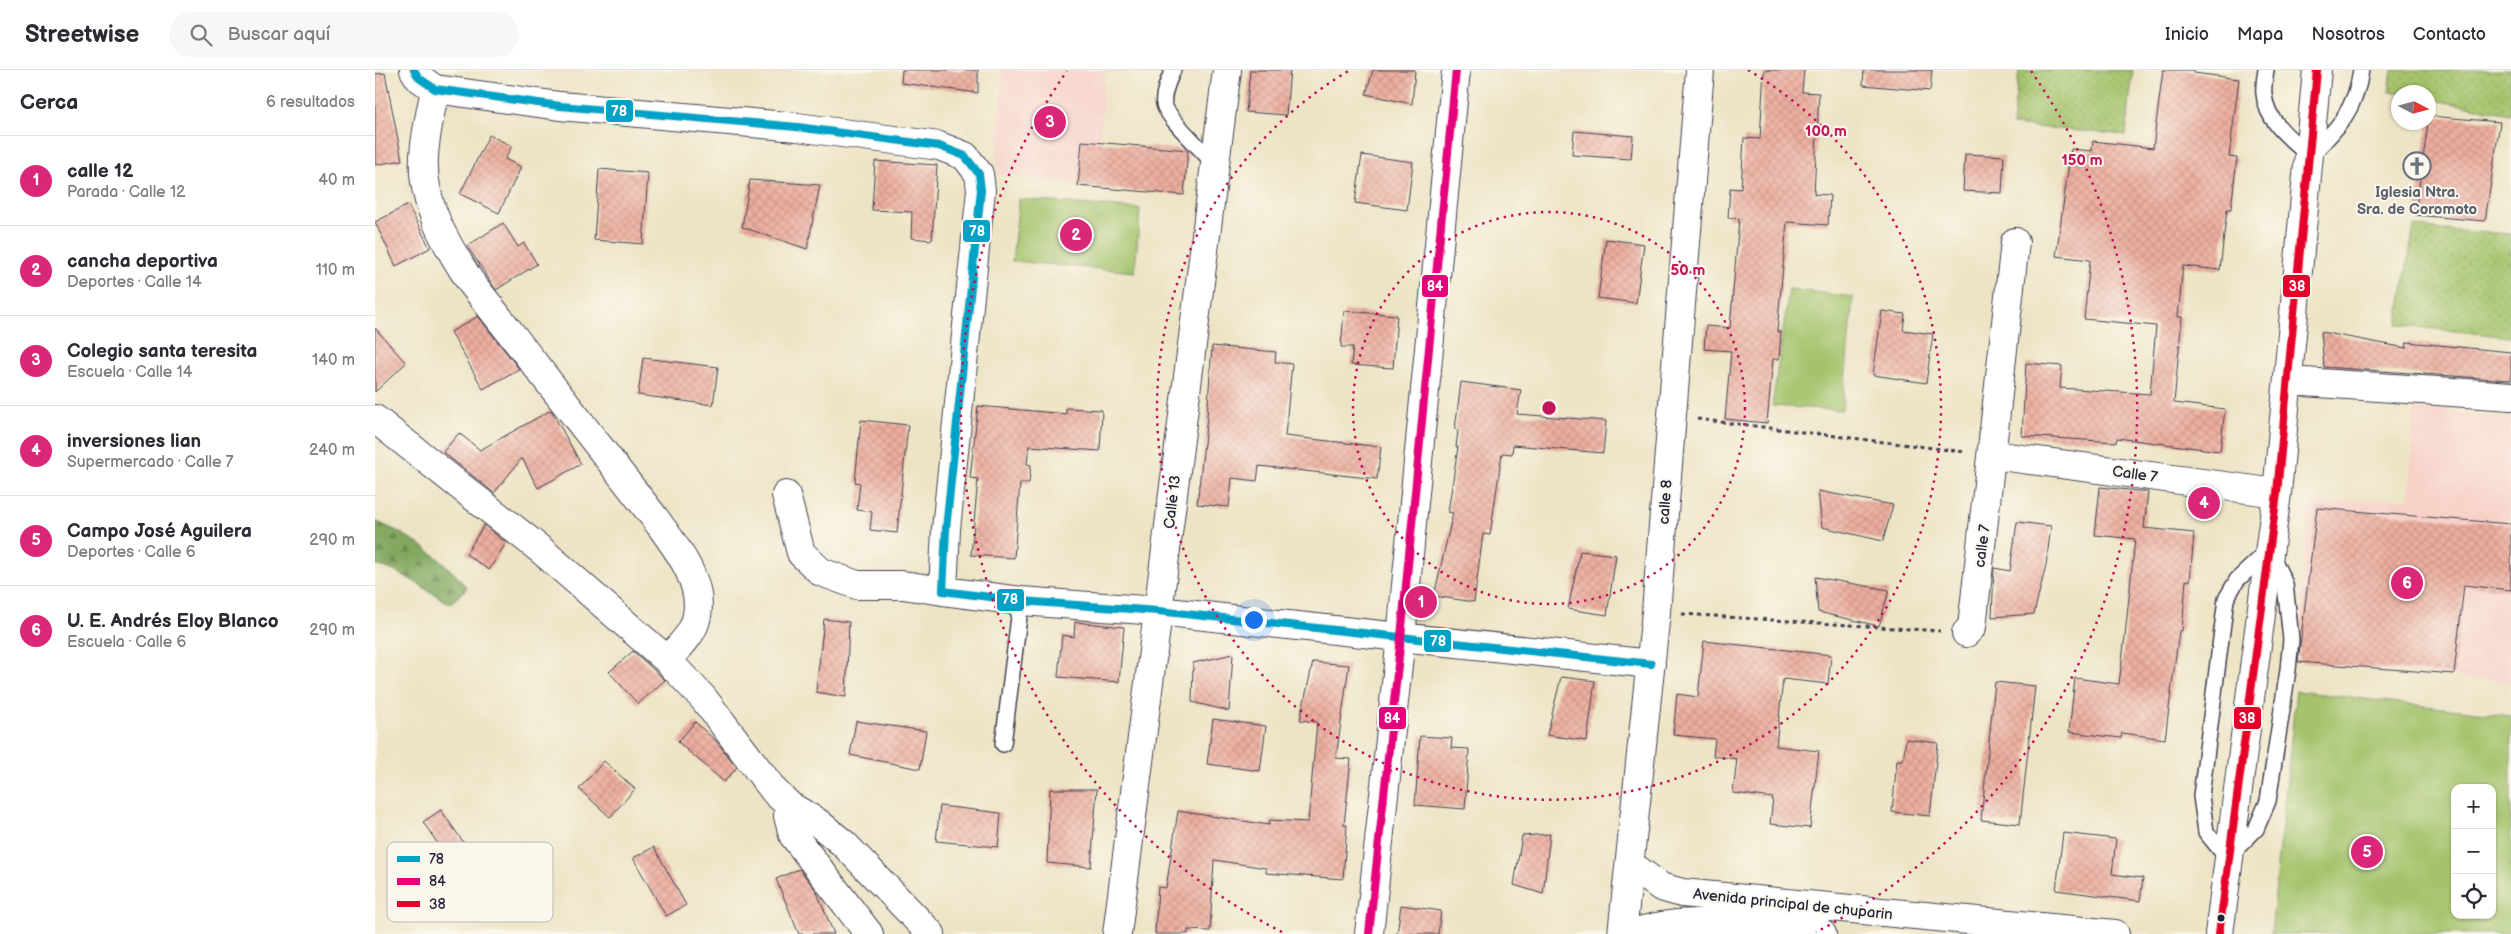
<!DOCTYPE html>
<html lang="es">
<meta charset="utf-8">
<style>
:root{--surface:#fff;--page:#f7f7f7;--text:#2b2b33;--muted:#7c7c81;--line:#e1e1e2;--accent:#db2777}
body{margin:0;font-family:"Balsamiq Sans",sans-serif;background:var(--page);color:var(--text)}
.controls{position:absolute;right:15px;bottom:15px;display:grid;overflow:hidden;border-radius:10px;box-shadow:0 1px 4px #0004}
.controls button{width:45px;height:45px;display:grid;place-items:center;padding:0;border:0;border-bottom:1px solid var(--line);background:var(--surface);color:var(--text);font:25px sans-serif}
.compass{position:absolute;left:2016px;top:15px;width:45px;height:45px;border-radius:50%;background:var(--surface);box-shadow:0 1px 4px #0004;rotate:96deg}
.you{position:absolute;left:878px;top:549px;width:18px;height:18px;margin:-12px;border:4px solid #fff;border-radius:50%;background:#1a73e8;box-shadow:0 0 0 8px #1a73e833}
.badge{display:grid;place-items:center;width:32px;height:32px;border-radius:50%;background:var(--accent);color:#fff;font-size:16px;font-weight:700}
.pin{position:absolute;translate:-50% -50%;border:2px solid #fff;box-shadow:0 1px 5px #0006}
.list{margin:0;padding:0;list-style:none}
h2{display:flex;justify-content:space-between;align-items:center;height:65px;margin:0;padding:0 20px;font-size:21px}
h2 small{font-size:16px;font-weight:400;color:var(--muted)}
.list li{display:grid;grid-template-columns:32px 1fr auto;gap:15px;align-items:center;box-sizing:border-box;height:90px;padding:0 20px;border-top:1px solid var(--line)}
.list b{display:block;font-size:19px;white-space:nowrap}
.list p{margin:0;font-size:16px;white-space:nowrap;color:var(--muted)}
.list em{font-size:16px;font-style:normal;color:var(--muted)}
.icon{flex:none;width:28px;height:28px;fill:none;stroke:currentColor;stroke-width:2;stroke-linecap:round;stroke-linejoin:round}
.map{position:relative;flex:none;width:2136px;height:864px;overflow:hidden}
header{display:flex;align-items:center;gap:30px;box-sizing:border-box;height:70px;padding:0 25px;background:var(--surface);border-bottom:1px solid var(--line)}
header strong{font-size:24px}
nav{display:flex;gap:28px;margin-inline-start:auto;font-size:18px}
.search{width:350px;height:45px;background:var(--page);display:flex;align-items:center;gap:12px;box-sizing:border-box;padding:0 18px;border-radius:28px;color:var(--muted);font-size:19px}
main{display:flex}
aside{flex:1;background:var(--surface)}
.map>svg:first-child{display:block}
.built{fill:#f7d1c8}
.green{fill:#a4c36c;stroke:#637254;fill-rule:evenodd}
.forest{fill:url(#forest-firs);stroke:#52664e}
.park{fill:url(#park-dots);stroke:#637254}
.building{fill:url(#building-cross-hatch)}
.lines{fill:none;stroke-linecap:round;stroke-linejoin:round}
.lane-casing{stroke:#403f50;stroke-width:18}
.street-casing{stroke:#403f50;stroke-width:30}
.path{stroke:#403f50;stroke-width:3;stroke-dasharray:4 4;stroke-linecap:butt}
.lane{stroke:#fff;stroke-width:15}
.street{stroke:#fff;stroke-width:28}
.bus-1-casing{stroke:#fbf7ec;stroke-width:11}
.bus-2-casing{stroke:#fbf7ec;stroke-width:11}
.bus-3-casing{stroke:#fbf7ec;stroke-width:11}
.bus-1{stroke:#02a2c7;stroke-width:8}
.bus-2{stroke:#e5007d;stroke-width:8}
.bus-3{stroke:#e4002b;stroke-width:8}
.ring{fill:none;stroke:#c2185b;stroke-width:2.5;stroke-dasharray:2.5 5}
.bus-dot{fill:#22223b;stroke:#fbf7ec;stroke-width:2}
.labels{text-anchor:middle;stroke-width:4;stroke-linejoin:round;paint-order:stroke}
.worship-label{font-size:15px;font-weight:bold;fill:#5b616d;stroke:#fbf7ec}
.street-label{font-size:15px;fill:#22223b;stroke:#fbf7ec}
.key{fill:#fbf7ec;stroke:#bab7b7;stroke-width:1}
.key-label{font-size:14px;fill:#22223b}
.centre{fill:#c2185b;stroke:#fbf7ec;stroke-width:2.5}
.ring-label{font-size:15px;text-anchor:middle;font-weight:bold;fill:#c2185b;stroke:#fbf7ec;stroke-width:4;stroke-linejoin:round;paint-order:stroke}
.line-badge{stroke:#fbf7ec;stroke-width:2}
.badge-label{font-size:14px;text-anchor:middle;font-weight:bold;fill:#fff}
</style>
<header>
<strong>Streetwise</strong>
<div class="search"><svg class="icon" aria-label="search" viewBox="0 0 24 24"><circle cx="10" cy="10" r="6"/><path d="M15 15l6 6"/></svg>Buscar aquí</div>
<nav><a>Inicio</a><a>Mapa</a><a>Nosotros</a><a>Contacto</a></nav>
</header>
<main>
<aside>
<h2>Cerca<small>6 resultados</small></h2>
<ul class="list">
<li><span class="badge">1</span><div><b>calle 12</b><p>Parada · Calle 12</p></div><em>40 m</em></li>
<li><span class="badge">2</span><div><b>cancha deportiva</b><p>Deportes · Calle 14</p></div><em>110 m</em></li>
<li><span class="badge">3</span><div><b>Colegio santa teresita</b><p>Escuela · Calle 14</p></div><em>140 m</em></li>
<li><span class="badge">4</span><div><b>inversiones lian</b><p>Supermercado · Calle 7</p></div><em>240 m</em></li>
<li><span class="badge">5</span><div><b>Campo José Aguilera</b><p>Deportes · Calle 6</p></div><em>290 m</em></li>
<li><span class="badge">6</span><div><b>U. E. Andrés Eloy Blanco</b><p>Escuela · Calle 6</p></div><em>290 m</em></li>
</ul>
</aside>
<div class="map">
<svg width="2136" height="864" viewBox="0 0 2136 864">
<defs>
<pattern id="forest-firs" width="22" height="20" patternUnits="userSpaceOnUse" patternTransform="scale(1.25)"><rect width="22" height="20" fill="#83a960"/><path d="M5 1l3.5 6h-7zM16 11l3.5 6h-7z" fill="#6b8950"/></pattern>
<pattern id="park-dots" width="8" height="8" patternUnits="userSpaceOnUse" patternTransform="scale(1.25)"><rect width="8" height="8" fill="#a4c36c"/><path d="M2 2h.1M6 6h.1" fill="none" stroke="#8da75e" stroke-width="1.8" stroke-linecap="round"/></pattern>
<pattern id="building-cross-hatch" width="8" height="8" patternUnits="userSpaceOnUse" patternTransform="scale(1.25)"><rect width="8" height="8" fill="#edae9f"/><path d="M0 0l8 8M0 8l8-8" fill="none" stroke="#cb958a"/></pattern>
</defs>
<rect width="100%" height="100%" fill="#fbf7ec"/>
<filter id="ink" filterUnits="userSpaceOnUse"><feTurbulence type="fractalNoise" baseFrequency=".02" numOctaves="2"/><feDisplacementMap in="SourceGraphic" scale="10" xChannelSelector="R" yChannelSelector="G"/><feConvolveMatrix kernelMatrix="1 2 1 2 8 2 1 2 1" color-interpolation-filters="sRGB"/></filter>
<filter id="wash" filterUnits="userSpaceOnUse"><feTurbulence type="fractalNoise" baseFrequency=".0096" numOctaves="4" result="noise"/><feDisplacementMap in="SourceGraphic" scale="20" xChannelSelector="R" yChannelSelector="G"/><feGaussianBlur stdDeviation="1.12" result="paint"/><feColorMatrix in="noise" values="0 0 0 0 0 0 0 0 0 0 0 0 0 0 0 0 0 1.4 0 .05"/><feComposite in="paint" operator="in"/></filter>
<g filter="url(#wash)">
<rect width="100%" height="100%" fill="#ede4c5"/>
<!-- built -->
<path class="built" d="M 628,0 L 730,0 L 721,115 L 621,104 Z
M 2039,338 L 2136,349 L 2136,612 L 1922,592 L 1934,434 L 2034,428 Z"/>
<!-- green -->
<path class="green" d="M 644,129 L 765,139 L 760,202 L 637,191 Z
M 1414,219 L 1478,227 L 1467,340 L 1397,336 Z
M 1921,621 L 2136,646 L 2136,864 L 1896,864 ZM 2080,718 L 2117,718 L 2117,845 L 2080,845 Z"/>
<!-- forest -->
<path class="forest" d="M 0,451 C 37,466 67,487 92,518 L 75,534 C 50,520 29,501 0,495 Z"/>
<!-- park -->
<path class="park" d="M 1644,0 L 1758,0 L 1751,65 L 1637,55 Z
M 2017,0 L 2136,0 L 2136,44 L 2054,29 L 2054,22 L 2014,22 Z
M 2039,156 L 2067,160 L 2136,164 L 2136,267 L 2022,255 Z"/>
<g id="blocks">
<!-- building -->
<path class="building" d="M 527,0 L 603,0 L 603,23 L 526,13 Z
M 875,0 L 915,0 L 911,45 L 871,42 Z
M 998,0 L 1040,0 L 1037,34 L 991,24 Z
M 1389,0 L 1429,0 L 1427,22 L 1444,23 L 1439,124 L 1455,125 L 1453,155 L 1412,152 L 1402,262 L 1406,262 L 1404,289 L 1398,289 L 1392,353 L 1350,349 L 1356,281 L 1329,279 L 1331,256 L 1355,258 L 1364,149 L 1353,148 L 1355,118 L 1366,119 L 1369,68 L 1385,69 Z
M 1489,0 L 1557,0 L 1555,21 L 1488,15 Z
M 1788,0 L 1819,0 L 1819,3 L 1864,9 L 1854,87 L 1862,88 L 1856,139 L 1852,139 L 1845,200 L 1808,196 L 1803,247 L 1807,247 L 1799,333 L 1850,339 L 1845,381 L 1742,368 L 1741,372 L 1647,366 L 1651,293 L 1687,296 L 1685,318 L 1775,324 L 1781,256 L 1709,249 L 1715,190 L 1681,186 L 1696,79 L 1717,81 L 1718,71 L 1778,78 Z
M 10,3 L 27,90 L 0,95 L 0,4 Z
M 2054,46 L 2125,52 L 2110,151 L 2040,145 Z
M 1199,61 L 1258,66 L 1256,89 L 1197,85 Z
M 114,65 L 137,76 L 130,89 L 146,97 L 124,143 L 85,124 Z
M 707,71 L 813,80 L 809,125 L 703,116 Z
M 1590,84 L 1629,86 L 1627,123 L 1588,121 Z
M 987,85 L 1038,92 L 1032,140 L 980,133 Z
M 500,91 L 562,95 L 557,170 L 536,168 L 537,142 L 497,140 Z
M 224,99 L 273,103 L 268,174 L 219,170 Z
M 375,110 L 445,115 L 432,179 L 367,157 Z
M 33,135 L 55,178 L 21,196 L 0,152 Z
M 128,153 L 143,177 L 149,173 L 162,194 L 121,220 L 92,176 Z
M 1231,169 L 1269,174 L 1261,233 L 1223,228 Z
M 969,241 L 1022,245 L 1018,298 L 976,295 L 978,277 L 966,277 Z
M 1507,241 L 1530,244 L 1528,260 L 1558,264 L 1551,313 L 1498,305 Z
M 103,246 L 144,299 L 108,319 L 76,262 Z
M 0,258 L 31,293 L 0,322 Z
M 1946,262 L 2031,278 L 2032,272 L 2136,282 L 2136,310 L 1949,297 Z
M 837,276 L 901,282 L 900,292 L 917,294 L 910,366 L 1006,377 L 1002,409 L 884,396 L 882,411 L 857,408 L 854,437 L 822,434 L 832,347 Z
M 268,288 L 343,297 L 338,335 L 263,325 Z
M 1086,312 L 1146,320 L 1142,344 L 1231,351 L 1228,383 L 1138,375 L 1137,384 L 1127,383 L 1115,465 L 1108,464 L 1099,532 L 1059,526 L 1078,443 L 1073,442 L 1083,377 L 1081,377 L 1083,360 L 1080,359 Z
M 603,336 L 691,344 L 691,338 L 727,340 L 725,381 L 654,376 L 652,394 L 656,395 L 654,413 L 645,413 L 639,488 L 596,485 L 603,409 L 595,408 Z
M 176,340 L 206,394 L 163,418 L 147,388 L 119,423 L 68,382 L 84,363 L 105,380 Z
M 486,350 L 533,355 L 522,463 L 495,460 L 497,442 L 482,440 L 485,413 L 480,412 Z
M 1725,417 L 1773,422 L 1769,458 L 1819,463 L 1815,511 L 1811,510 L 1807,561 L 1804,561 L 1790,669 L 1747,663 L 1746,668 L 1694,662 L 1700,608 L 1744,614 L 1750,566 L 1760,469 L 1720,465 Z
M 1443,421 L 1518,435 L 1508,471 L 1447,457 Z
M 1942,438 L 2136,454 L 2136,520 L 2089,515 L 2079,604 L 1923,592 Z
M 1642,452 L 1676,456 L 1671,495 L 1659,544 L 1617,547 L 1619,498 L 1635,501 Z
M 109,455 L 131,473 L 114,500 L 91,484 Z
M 1205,481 L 1241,485 L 1232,545 L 1193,539 Z
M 1440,507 L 1514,520 L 1504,556 L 1443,542 Z
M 449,549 L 474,552 L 471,627 L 441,622 Z
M 700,552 L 749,557 L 744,612 L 683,607 L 687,565 L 699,567 Z
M 1329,571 L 1456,585 L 1453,614 L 1408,609 L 1401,676 L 1444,681 L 1435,758 L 1395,754 L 1398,728 L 1358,723 L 1362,689 L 1338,686 L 1340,669 L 1298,665 L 1302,624 L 1323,627 Z
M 258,581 L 290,610 L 263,634 L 234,602 Z
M 858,584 L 854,641 L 817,632 L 818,593 Z
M 938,592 L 974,595 L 961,688 L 976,689 L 969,755 L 972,755 L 968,809 L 891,803 L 891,798 L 839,790 L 835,861 L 813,860 L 813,864 L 780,864 L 783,817 L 791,818 L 803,741 L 894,755 L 895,750 L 933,752 L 942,652 L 925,650 Z
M 1186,607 L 1220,611 L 1212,671 L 1172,665 Z
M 1620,612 L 1660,616 L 1645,754 L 1606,750 Z
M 838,649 L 891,656 L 885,701 L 832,694 Z
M 481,651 L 551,661 L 545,699 L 475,685 Z
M 320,652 L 341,671 L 362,697 L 349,712 L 303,672 Z
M 1045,666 L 1077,668 L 1076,678 L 1094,679 L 1090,739 L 1040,735 Z
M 1531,669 L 1563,673 L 1555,746 L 1517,742 L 1522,690 L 1528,690 Z
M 229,691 L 260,719 L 235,747 L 204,719 Z
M 675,719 L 722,719 L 716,797 L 672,793 Z
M 565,736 L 626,743 L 623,777 L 561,771 Z
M 66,740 L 111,805 L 93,818 L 48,752 Z
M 1688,763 L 1741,769 L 1737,804 L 1768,808 L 1765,831 L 1681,820 Z
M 1175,764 L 1168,824 L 1139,815 L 1147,766 Z
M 279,777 L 311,835 L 291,846 L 258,788 Z
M 424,799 L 441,820 L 459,864 L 424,864 L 401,809 Z
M 1026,835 L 1066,841 L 1063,864 L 1022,864 Z"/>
</g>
</g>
<g filter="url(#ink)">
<use href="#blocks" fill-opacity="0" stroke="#403f50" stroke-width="1"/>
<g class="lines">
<!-- lane casing -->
<g class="lane-casing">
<path id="lane" d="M 798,0 C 794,9 787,24 789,34 C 791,47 829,81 839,94
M 1891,0 C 1890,7 1888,16 1889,24 C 1891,51 1915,69 1935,86 C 1962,59 1981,40 1986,0
M 1894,480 L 1910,514 L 1916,569 L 1913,600 L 1893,731 L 1881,759 L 1852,788 L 1831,762 L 1826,726 L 1851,529 L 1862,510 Z
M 628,674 L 646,531"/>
</g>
<!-- street casing -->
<g class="street-casing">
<path id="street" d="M 39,0 L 44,8 L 60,19 L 185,36 L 422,57 L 564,76 L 590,86 L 604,104 L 606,120 L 571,459 L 568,521 L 646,531 L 783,541 L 1276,594
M 60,19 C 56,41 50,64 49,87 C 46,133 71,174 95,211 L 279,447 C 300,476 333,515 320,553 C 315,567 302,579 292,590
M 1914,311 L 2136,326
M 0,349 L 166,480 L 292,590 L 329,629 L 400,722 L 415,736 L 442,752 L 469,774 L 556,864
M 1618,385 L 1902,423
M 411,425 L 426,483 L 446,502 L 482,515 L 528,515 L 568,521
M 1591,563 L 1597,557 L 1640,172
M 415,736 L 413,746 L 418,765 L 494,864
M 1255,794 L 1286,817 L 1307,823 L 1740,864
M 742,864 L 852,0
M 994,864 L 1026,567 L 1081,0
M 1247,864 L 1281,542 L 1325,0
M 1257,864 C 1313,842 1388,859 1447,864
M 1844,864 L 1902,423 L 1942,0"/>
</g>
<!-- path -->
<path class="path" d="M 1322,349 L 1591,382
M 1307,544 L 1565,561"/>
<!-- lane -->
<use href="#lane" class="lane"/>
<!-- street -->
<use href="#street" class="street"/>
<!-- bus-1 casing -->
<g class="bus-1-casing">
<path id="bus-1" d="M 39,0 L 44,8 L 60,19 L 185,36 L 422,57 L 564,76 L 590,86 L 604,104 L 606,120 L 571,459 L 568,521 L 646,531 L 783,541 L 1276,594"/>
</g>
<!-- bus-2 casing -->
<g class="bus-2-casing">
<path id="bus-2" d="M 994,864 L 1026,567 L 1081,0"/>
</g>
<!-- bus-3 casing -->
<g class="bus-3-casing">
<path id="bus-3" d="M 1844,864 L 1902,423 L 1942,0"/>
</g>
<!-- bus-1 -->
<use href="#bus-1" class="bus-1"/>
<!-- bus-2 -->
<use href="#bus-2" class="bus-2"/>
<!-- bus-3 -->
<use href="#bus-3" class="bus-3"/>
</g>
</g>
<!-- distance rings -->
<g class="ring">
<circle cx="1174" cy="338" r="196"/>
<path d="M1373 0A392 392 0 1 1 975 0"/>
<path d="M907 862A588 588 0 0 1 692 1M1656 1A588 588 0 0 1 1441 862"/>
</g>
<!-- icons -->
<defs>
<g id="church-ring" transform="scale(1.4375)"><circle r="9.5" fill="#fbf7ec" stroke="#6b7280" stroke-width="1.5"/><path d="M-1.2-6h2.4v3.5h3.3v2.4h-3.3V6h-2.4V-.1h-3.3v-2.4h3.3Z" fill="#6b7280"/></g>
</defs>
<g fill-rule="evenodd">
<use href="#church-ring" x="2042" y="96"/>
</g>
<!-- markers -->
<circle class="bus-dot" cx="1846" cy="848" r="4.5"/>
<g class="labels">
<!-- worship labels -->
<g class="worship-label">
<text x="2042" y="127">Iglesia Ntra.<tspan x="2042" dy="17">Sra. de Coromoto</tspan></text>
</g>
<!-- street labels -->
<g class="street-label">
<text transform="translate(1760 404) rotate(8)" y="5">Calle 7</text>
<text transform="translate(797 432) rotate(-83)" y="5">Calle 13</text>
<text transform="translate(1290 432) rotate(-86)" y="5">calle 8</text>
<text transform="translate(1607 476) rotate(-83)" y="5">calle 7</text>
<text transform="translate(1418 834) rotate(6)" y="5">Avenida principal de chuparin</text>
</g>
</g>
<!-- legend -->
<rect x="12" y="772" width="166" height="80" rx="8" class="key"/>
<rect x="22" y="786" width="23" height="6" fill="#02a2c7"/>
<rect x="22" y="808" width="23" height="7" fill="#e5007d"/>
<rect x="22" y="831" width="23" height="6" fill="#e4002b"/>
<g class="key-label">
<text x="54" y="794">78</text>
<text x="54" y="816">84</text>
<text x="54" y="839">38</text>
</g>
<circle cx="1174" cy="338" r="8" class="centre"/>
<g class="ring-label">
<text x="1451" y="66">100 m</text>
<text x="1707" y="95">150 m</text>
<text x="1313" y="205">50 m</text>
</g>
<g class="line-badge">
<rect x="230" y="29" width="29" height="24" rx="5" fill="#02a2c7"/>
<rect x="587" y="149" width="29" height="24" rx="5" fill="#02a2c7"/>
<rect x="1046" y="204" width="28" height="24" rx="5" fill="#e5007d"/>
<rect x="1907" y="204" width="29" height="24" rx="5" fill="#e4002b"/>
<rect x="621" y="518" width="29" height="24" rx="5" fill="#02a2c7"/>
<rect x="1048" y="559" width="29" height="24" rx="5" fill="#02a2c7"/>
<rect x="1003" y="636" width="29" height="24" rx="5" fill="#e5007d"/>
<rect x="1858" y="636" width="29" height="24" rx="5" fill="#e4002b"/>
</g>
<g class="badge-label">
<text x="244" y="46">78</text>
<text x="602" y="166">78</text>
<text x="1060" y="221">84</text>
<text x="1922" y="221">38</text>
<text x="635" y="534">78</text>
<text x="1063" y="576">78</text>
<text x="1017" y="653">84</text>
<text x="1872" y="653">38</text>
</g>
</svg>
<div class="controls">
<button>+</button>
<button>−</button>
<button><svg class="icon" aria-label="locate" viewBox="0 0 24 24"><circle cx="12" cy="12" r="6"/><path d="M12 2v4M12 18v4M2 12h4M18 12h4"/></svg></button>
</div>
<svg class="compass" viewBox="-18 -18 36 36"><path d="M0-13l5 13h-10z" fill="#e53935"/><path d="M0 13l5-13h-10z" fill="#7c7c81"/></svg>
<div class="you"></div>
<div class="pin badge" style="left:1046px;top:532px">1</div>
<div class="pin badge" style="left:701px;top:165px">2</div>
<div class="pin badge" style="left:675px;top:52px">3</div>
<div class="pin badge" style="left:1829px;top:433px">4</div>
<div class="pin badge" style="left:1992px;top:782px">5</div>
<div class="pin badge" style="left:2032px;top:513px">6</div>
</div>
</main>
